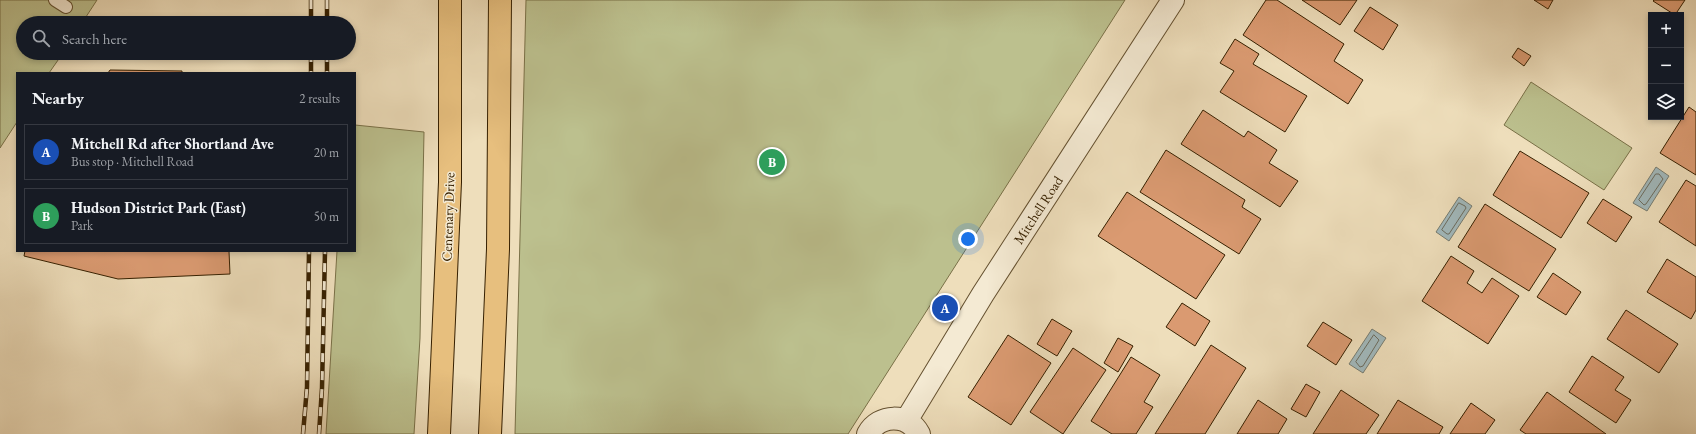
<!DOCTYPE html>
<meta charset="utf-8">
<style>
:root{--surface:#171b24;--page:#20242c;--text:#f1f3f6;--muted:#9ea1a6;--line:#363941;--accent:#c59692}
body{margin:0;font-family:"EB Garamond",serif;background:var(--page);color:var(--text)}
.controls{position:absolute;right:12px;top:12px;display:grid;overflow:hidden;border-radius:0px;box-shadow:0 2px 6px #0003}
.controls button{width:36px;height:36px;display:grid;place-items:center;padding:0;border:0;border-bottom:1px solid var(--line);background:var(--surface);color:var(--text);font:20px sans-serif}
.you{position:absolute;left:968px;top:239px;width:14px;height:14px;margin:-10px;border:3px solid #fff;border-radius:50%;background:#1a73e8;box-shadow:0 0 0 6px #1a73e833}
.badge{display:grid;place-items:center;width:26px;height:26px;border-radius:50%;background:var(--accent);color:#fff;font-size:13px;font-weight:700}
.pin{position:absolute;translate:-50% -50%;border:2px solid #fff;box-shadow:0 1px 4px #0006}
.list{margin:0;padding:0;list-style:none}
h2{display:flex;justify-content:space-between;align-items:center;height:52px;margin:0;padding:0 16px;font-size:17px}
h2 small{font-size:13px;font-weight:400;color:var(--muted)}
.list li{display:grid;grid-template-columns:26px 1fr auto;gap:12px;align-items:center;box-sizing:border-box;height:56px;margin:0 8px 8px;padding:0 8px;border:1px solid var(--line);border-radius:0px}
.list b{display:block;font-size:15px;white-space:nowrap}
.list p{margin:0;font-size:13px;white-space:nowrap;color:var(--muted)}
.list em{font-size:13px;font-style:normal;color:var(--muted)}
.icon{flex:none;width:22px;height:22px;fill:none;stroke:currentColor;stroke-width:2;stroke-linecap:round;stroke-linejoin:round}
.map{position:relative;flex:none;width:1696px;height:434px;overflow:hidden}
.search{position:absolute;background:var(--surface);box-shadow:0 2px 6px #0003;left:16px;top:16px;width:340px;height:44px;display:flex;align-items:center;gap:10px;box-sizing:border-box;padding:0 14px;border-radius:22px;color:var(--muted);font-size:15px}
.panel{position:absolute;background:var(--surface);box-shadow:0 2px 6px #0003;left:16px;top:72px;width:340px;height:180px;border-radius:0px}
.map>svg:first-child{display:block}
.green{fill:#bcc08e;stroke:#797047}
.water{fill:#a1b9bd;stroke:#767c71}
.lines{fill:none;stroke-linecap:round;stroke-linejoin:round}
.shore{stroke:#6c6c5e;stroke-width:1}
.building{fill:#da9a71;stroke:#362000}
.lane-casing{stroke:#64502f;stroke-width:14}
.street-casing{stroke:#64502f;stroke-width:24}
.highway-casing{stroke:#362000;stroke-width:24}
.lane{stroke:#f4ead3;stroke-width:12}
.street{stroke:#f4ead3;stroke-width:22}
.highway{stroke:#e7bf7e;stroke-width:22}
.rail-casing{stroke:#362000;stroke-width:4.5}
.rail{stroke:#f4ead3;stroke-width:3;stroke-dasharray:9;stroke-linecap:butt}
.labels{text-anchor:middle;stroke-width:3;stroke-linejoin:round;paint-order:stroke}
.street-label{font-size:14px;fill:#362000;stroke:#f4ead3}
</style>
<div class="map">
<svg width="1696" height="434" viewBox="0 0 1696 434">
<rect width="100%" height="100%" fill="#eedebb"/>
<filter id="stains"><feTurbulence type="fractalNoise" baseFrequency=".005" numOctaves="4"/><feColorMatrix values="0 0 0 0 .2 0 0 0 0 .09 0 0 0 0 .02 0 0 0 .5 -.17"/></filter>
<radialGradient id="worn" r=".72"><stop offset=".6" stop-color="#630" stop-opacity="0"/><stop offset="1" stop-color="#630" stop-opacity=".3"/></radialGradient>
<!-- green -->
<path class="green" d="M 0,0 L 97,0 L 82,23 L 23,23 L 23,53 L 63,53 L 49,73 L 17,73 L 17,122 L 0,148 Z
M 526,0 L 1125,0 L 848,434 L 515,434 Z
M 1531,82 L 1632,148 L 1604,190 L 1504,125 Z
M 355,125 L 424,132 L 420,338 L 414,434 L 326,434 L 337,251 L 355,251 Z"/>
<!-- water -->
<path class="water" d="M 1656,167 L 1669,176 L 1647,211 L 1633,203 Z
M 1459,197 L 1472,206 L 1449,241 L 1436,232 Z
M 1372,329 L 1386,338 L 1363,373 L 1349,364 Z"/>
<g class="lines">
<!-- shore -->
<path class="shore" d="M 1656,174 L 1659,174 L 1663,179 L 1646,204 L 1644,205 L 1639,200 Z
M 1459,203 L 1465,206 L 1466,208 L 1449,234 L 1447,234 L 1442,230 Z
M 1374,335 L 1379,340 L 1363,366 L 1360,367 L 1356,362 Z"/>
</g>
<!-- building -->
<path class="building" d="M 1266,0 L 1277,0 L 1344,44 L 1334,61 L 1363,80 L 1348,104 L 1243,35 Z
M 1302,0 L 1357,0 L 1340,25 Z
M 1534,0 L 1553,0 L 1548,9 Z
M 1654,0 L 1685,0 L 1675,15 L 1653,1 Z
M 1370,7 L 1398,25 L 1383,50 L 1354,31 Z
M 1235,39 L 1259,54 L 1253,64 L 1307,96 L 1285,132 L 1220,92 L 1234,71 L 1220,63 Z
M 1518,48 L 1531,56 L 1524,66 L 1512,57 Z
M 110,70 L 182,71 L 182,73 L 108,73 Z
M 1689,107 L 1696,112 L 1696,175 L 1660,153 Z
M 1203,110 L 1244,137 L 1248,131 L 1277,150 L 1269,163 L 1298,181 L 1280,207 L 1181,144 Z
M 1166,150 L 1245,200 L 1242,207 L 1261,219 L 1239,254 L 1140,192 Z
M 1520,151 L 1589,193 L 1561,238 L 1493,195 Z
M 1686,180 L 1696,186 L 1696,246 L 1659,222 Z
M 1127,192 L 1225,255 L 1196,299 L 1098,236 Z
M 1603,199 L 1632,217 L 1616,242 L 1587,223 Z
M 1485,204 L 1556,249 L 1529,291 L 1458,247 Z
M 25,251 L 229,251 L 230,274 L 118,279 L 24,256 Z
M 1451,256 L 1474,271 L 1467,283 L 1482,293 L 1492,278 L 1519,296 L 1488,344 L 1422,301 Z
M 1667,259 L 1696,277 L 1696,310 L 1691,319 L 1647,292 Z
M 1553,273 L 1581,292 L 1566,315 L 1537,297 Z
M 1182,303 L 1210,321 L 1195,346 L 1166,327 Z
M 1626,310 L 1678,344 L 1659,373 L 1607,339 Z
M 1052,319 L 1072,331 L 1057,356 L 1037,344 Z
M 1323,322 L 1352,340 L 1336,365 L 1307,346 Z
M 1008,335 L 1051,363 L 1011,425 L 968,397 Z
M 1118,338 L 1133,346 L 1118,372 L 1104,363 Z
M 1211,345 L 1246,368 L 1205,434 L 1155,434 Z
M 1073,348 L 1106,370 L 1063,434 L 1030,412 Z
M 1592,356 L 1624,377 L 1615,390 L 1631,400 L 1616,423 L 1569,392 Z
M 1131,357 L 1160,375 L 1144,402 L 1153,407 L 1136,434 L 1112,434 L 1091,421 Z
M 1306,384 L 1320,392 L 1306,417 L 1291,409 Z
M 1341,390 L 1379,415 L 1366,434 L 1313,434 Z
M 1547,392 L 1606,434 L 1526,434 L 1520,430 Z
M 1258,400 L 1287,419 L 1278,434 L 1237,434 Z
M 1398,400 L 1443,427 L 1439,434 L 1377,434 Z
M 1471,403 L 1495,420 L 1485,434 L 1450,434 Z"/>
<g class="lines">
<!-- lane casing -->
<g class="lane-casing">
<path id="lane" d="M 55,0 L 66,7"/>
</g>
<!-- street casing -->
<g class="street-casing">
<path id="street" d="M 906,421 L 983,294 L 1173,0
M 868,434 C 879,414 908,413 919,434"/>
</g>
<!-- highway casing -->
<g class="highway-casing">
<path id="highway" d="M 439,434 L 450,182 L 450,0
M 490,434 L 498,249 L 500,0"/>
</g>
<!-- lane -->
<use href="#lane" class="lane"/>
<!-- street -->
<use href="#street" class="street"/>
<!-- highway -->
<use href="#highway" class="highway"/>
<!-- rail casing -->
<g class="rail-casing">
<path id="rail" d="M 311,0 L 311,23
M 327,0 L 327,23
M 311,53 L 311,73
M 327,53 L 327,73
M 303,434 L 307,387 L 309,251
M 319,434 L 322,388 L 325,251"/>
</g>
<!-- rail -->
<use href="#rail" class="rail"/>
</g>
<g class="labels">
<!-- street labels -->
<g class="street-label">
<text transform="translate(1038 210) rotate(-57)" y="5">Mitchell Road</text>
<text transform="translate(448 217) rotate(-88)" y="5">Centenary Drive</text>
</g>
</g>
<rect width="100%" height="100%" filter="url(#stains)"/>
<rect width="100%" height="100%" fill="url(#worn)"/>
</svg>
<div class="controls">
<button>+</button>
<button>−</button>
<button><svg class="icon" aria-label="layers" viewBox="0 0 24 24"><path d="M12 4l9 5-9 5-9-5zM3 14l9 5 9-5"/></svg></button>
</div>
<div class="you"></div>
<div class="pin badge" style="left:945px;top:308px;background:#1a4fb4">A</div>
<div class="pin badge" style="left:772px;top:162px;background:#2e9e5b">B</div>
<div class="search"><svg class="icon" aria-label="search" viewBox="0 0 24 24"><circle cx="10" cy="10" r="6"/><path d="M15 15l6 6"/></svg>Search here</div>
<section class="panel">
<h2>Nearby<small>2 results</small></h2>
<ul class="list">
<li><span class="badge" style="background:#1a4fb4">A</span><div><b>Mitchell Rd after Shortland Ave</b><p>Bus stop · Mitchell Road</p></div><em>20 m</em></li>
<li><span class="badge" style="background:#2e9e5b">B</span><div><b>Hudson District Park (East)</b><p>Park</p></div><em>50 m</em></li>
</ul>
</section>
</div>
